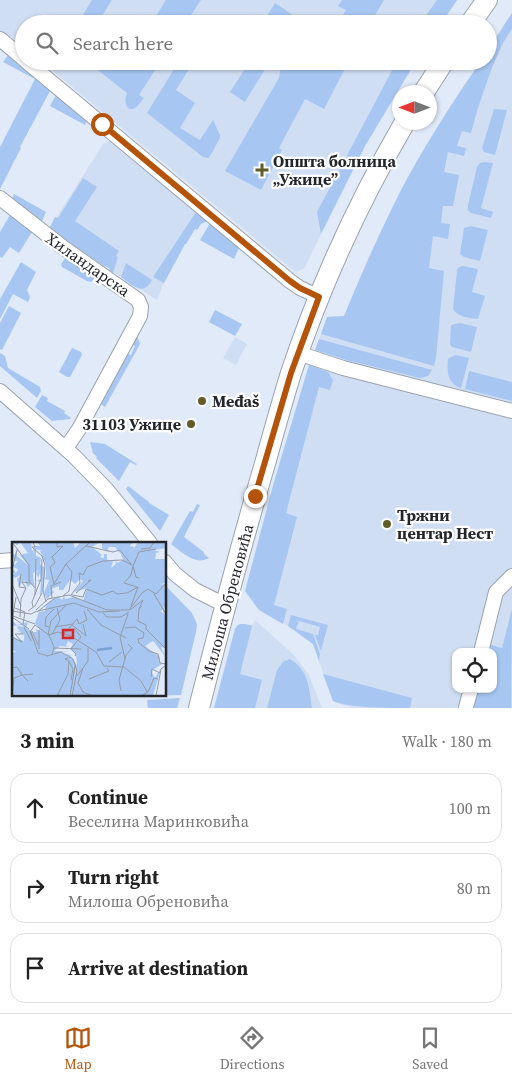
<!DOCTYPE html>
<meta charset="utf-8">
<style>
:root{--surface:#fff;--page:#f2f2f2;--text:#222;--muted:#767676;--line:#e0e0e0;--accent:#b45309}
body{margin:0;font-family:"Source Serif 4",serif;background:var(--page);color:var(--text)}
.controls{position:absolute;right:15px;bottom:15px;display:grid;overflow:hidden;border-radius:10px;box-shadow:0 1px 4px #0004}
.controls button{width:45px;height:45px;display:grid;place-items:center;padding:0;border:0;border-bottom:1px solid var(--line);background:var(--surface);color:var(--text);font:25px sans-serif}
.compass{position:absolute;left:392px;top:85px;width:45px;height:45px;border-radius:50%;background:var(--surface);box-shadow:0 1px 4px #0004;rotate:270deg}
.stop{position:absolute;width:15px;height:15px;margin:-11px;border:4px solid #b45309;border-radius:50%;background:#fff}
.stop.end{background:#b45309;border-color:#fff;box-shadow:0 1px 5px #0008}
.list{margin:0;padding:0;list-style:none}
h2{display:flex;justify-content:space-between;align-items:center;height:65px;margin:0;padding:0 20px;font-size:21px}
h2 small{font-size:16px;font-weight:400;color:var(--muted)}
.list li{display:grid;grid-template-columns:32px 1fr auto;gap:15px;align-items:center;box-sizing:border-box;height:70px;margin:0 10px 10px;padding:0 10px;border:1px solid var(--line);border-radius:15px}
.list b{display:block;font-size:19px;white-space:nowrap}
.list p{margin:0;font-size:16px;white-space:nowrap;color:var(--muted)}
.list em{font-size:16px;font-style:normal;color:var(--muted)}
.icon{flex:none;width:28px;height:28px;fill:none;stroke:currentColor;stroke-width:2;stroke-linecap:round;stroke-linejoin:round}
.map{position:relative;flex:none;width:512px;height:708px;overflow:hidden}
.search{position:absolute;background:var(--surface);box-shadow:0 1px 4px #0004;left:15px;right:15px;top:15px;height:55px;display:flex;align-items:center;gap:12px;box-sizing:border-box;padding:0 18px;border-radius:28px;color:var(--muted);font-size:19px}
.sheet{height:305px;background:var(--surface)}
nav{display:flex;justify-content:space-around;align-items:center;box-sizing:border-box;height:70px;border-top:1px solid var(--line);background:var(--surface);font-size:14px;color:var(--muted)}
nav a{display:grid;justify-items:center;gap:2px}
nav .on{color:var(--accent)}
.map>svg:first-child{display:block}
.built{fill:#d0def3;fill-rule:evenodd}
.green{fill:#a7c7f2}
.lines{fill:none;stroke-linecap:round;stroke-linejoin:round}
.street-casing{stroke:#99a2af;stroke-width:16}
.secondary-casing{stroke:#99a2af;stroke-width:22}
.street{stroke:#fff;stroke-width:14}
.secondary{stroke:#fff;stroke-width:20}
.route{stroke:#b45309;stroke-width:6}
.poi-dot{fill:#615b27;stroke:#fff;stroke-width:2}
.labels{text-anchor:middle;stroke-width:4.5;stroke-linejoin:round;paint-order:stroke}
.poi-label{font-size:16px;font-weight:bold;fill:#22252a;stroke:#fff;text-anchor:start}
.street-label{font-size:16px;fill:#22252a;stroke:#fff}
.inset-river{fill:none;stroke:#7aa1d7;stroke-width:2.5}
.inset-road{fill:none;stroke:#949ba6;stroke-width:1}
.view{fill:#d62828;fill-opacity:0.15;stroke:#d62828;stroke-width:2.5}
.inset-edge{fill:none;stroke:#22252a;stroke-width:2.5}
</style>
<div class="map">
<svg width="512" height="708" viewBox="0 0 512 708">
<rect width="100%" height="100%" fill="#e0eaf8"/>
<!-- built -->
<path class="built" d="M 0,0 L 457,0 L 441,24 L 24,24 L 24,47 L 11,36 L 9,39 L 0,31 Z
M 512,13 L 512,403 L 378,370 L 315,350 L 327,317 L 344,316 L 369,256 L 400,193 L 459,93 L 481,61 L 488,61 L 488,50 Z
M 41,61 L 416,61 L 365,146 L 321,234 L 305,268 L 296,272 L 293,270 Z
M 109,141 L 201,217 L 186,244 L 185,244 L 164,283 L 157,300 L 111,270 L 110,267 L 51,229 L 56,218 L 103,144 Z
M 235,337 L 247,344 L 236,365 L 223,358 Z
M 309,365 L 342,372 L 512,415 L 512,708 L 354,708 L 337,703 L 333,701 L 313,644 L 288,626 L 259,610 L 245,591 L 274,482 ZM 456,652 L 493,652 L 493,689 L 456,689 Z
M 255,620 L 294,655 L 309,675 L 322,708 L 214,708 L 235,629 L 238,625 L 240,624 L 245,624 L 252,625 Z"/>
<!-- green -->
<path class="green" d="M 92,0 L 112,0 L 97,24 L 77,24 Z
M 166,0 L 201,0 L 185,24 L 151,24 Z
M 342,0 L 384,0 L 370,24 L 338,24 L 346,10 L 338,6 Z
M 437,0 L 457,0 L 441,24 L 420,24 Z
M 275,3 L 293,15 L 288,24 L 262,24 Z
M 512,13 L 512,29 L 503,43 L 491,70 L 478,108 L 471,133 L 462,131 L 457,146 L 466,148 L 464,156 L 448,152 L 444,172 L 459,175 L 453,206 L 443,206 L 441,223 L 450,224 L 448,239 L 433,236 L 429,268 L 444,271 L 436,358 L 434,366 L 321,334 L 327,317 L 344,316 C 361,275 379,234 399,194 C 423,148 451,104 481,61 L 488,61 L 488,50 Z
M 8,55 L 50,91 L 20,147 L 21,148 L 0,189 L 0,147 L 35,79 L 3,62 Z
M 91,61 L 161,61 L 139,95 L 144,98 C 139,104 136,110 129,109 C 124,104 125,99 127,93 L 90,64 Z
M 179,61 L 194,61 L 176,90 L 195,103 L 180,128 L 200,140 L 213,120 L 220,135 L 220,138 L 209,158 L 203,157 L 147,113 Z
M 250,61 L 267,61 L 265,69 L 245,102 L 230,92 Z
M 282,61 L 303,61 L 315,67 L 318,61 L 349,61 L 324,109 L 305,99 L 279,148 L 282,150 L 261,190 L 225,171 L 279,78 Z
M 397,61 L 416,61 L 365,146 L 321,234 L 317,212 Z
M 56,95 L 87,121 L 85,125 L 50,106 Z
M 494,109 L 507,110 L 495,155 L 484,152 L 482,148 Z
M 485,162 L 493,163 L 481,208 L 493,212 L 491,218 L 471,213 L 468,210 L 468,205 L 477,167 L 480,163 Z
M 83,178 L 97,187 L 75,221 L 119,251 L 116,256 L 118,257 L 113,273 L 110,271 L 109,268 L 104,266 L 49,229 L 55,217 L 58,218 Z
M 14,194 L 46,212 L 41,223 L 12,199 Z
M 196,212 L 208,221 L 201,224 L 197,230 L 195,229 L 186,244 L 185,244 L 164,283 L 153,277 Z
M 10,215 L 32,232 L 19,253 L 10,247 L 2,258 L 0,257 L 0,232 Z
M 210,223 L 239,248 L 234,259 L 200,240 Z
M 471,226 L 488,230 L 480,261 L 464,257 L 460,254 L 464,228 Z
M 65,258 L 95,278 L 91,282 L 87,281 L 62,267 L 61,264 Z
M 21,262 L 36,272 L 27,290 L 30,297 L 28,302 L 13,294 L 0,319 L 0,299 Z
M 126,263 L 152,280 C 143,297 132,285 121,277 Z
M 463,266 L 478,269 L 472,292 L 485,296 L 478,319 C 470,318 457,317 453,309 L 457,270 L 459,267 Z
M 9,306 L 21,313 L 2,350 L 0,349 L 0,323 Z
M 215,310 L 242,324 L 235,336 L 209,322 Z
M 460,323 L 477,327 L 471,352 L 452,347 L 450,344 L 451,325 L 455,324 Z
M 137,336 L 140,344 L 105,407 L 101,404 L 128,354 L 131,355 L 135,346 L 133,345 Z
M 319,339 L 432,370 L 428,376 L 420,378 L 346,360 L 315,350 Z
M 72,348 L 81,352 L 82,355 L 70,377 L 67,377 L 59,372 Z
M 0,353 L 5,356 L 8,368 L 40,387 L 41,391 L 37,398 L 0,366 Z
M 456,355 L 469,358 L 461,388 C 447,383 447,372 448,359 L 451,357 Z
M 309,365 L 328,372 L 333,380 L 330,390 L 319,387 L 286,513 L 297,517 L 274,605 L 287,609 L 283,624 L 259,610 L 245,591 L 274,482 Z
M 469,371 L 512,382 L 512,401 L 465,389 Z
M 42,395 L 48,398 L 47,401 L 65,411 L 64,413 L 71,418 L 70,419 L 52,421 L 35,407 Z
M 90,442 L 105,444 L 137,464 L 136,465 L 130,462 L 119,481 L 96,458 L 97,457 L 93,453 Z
M 128,486 L 149,502 L 149,503 L 169,515 L 160,531 L 126,489 Z
M 197,504 L 200,505 L 184,537 L 204,552 L 204,554 L 209,558 C 195,566 182,552 171,544 L 190,511 L 193,512 Z
M 165,585 L 192,613 L 197,624 L 196,632 L 181,695 L 147,696 L 147,694 L 165,694 Z
M 512,609 L 511,708 L 472,708 L 477,689 L 493,689 L 493,652 L 487,652 L 488,644 L 502,648 Z
M 291,615 L 328,625 L 321,651 L 315,635 L 318,635 L 320,627 L 299,621 L 296,629 L 313,634 L 320,654 L 319,661 L 313,644 L 288,626 Z
M 240,624 L 245,624 L 252,626 L 240,674 L 262,680 L 255,708 L 214,708 L 235,629 L 238,625 Z
M 290,659 C 309,670 309,689 312,708 L 267,708 L 277,670 L 283,662 Z
M 323,674 L 412,698 L 410,708 C 389,708 349,708 333,701 Z
M 180,698 L 177,708 L 148,708 L 147,700 Z"/>
<g class="lines">
<!-- street casing -->
<g class="street-casing">
<path id="street" d="M 0,39 L 24,59
M 26,61 L 290,281 L 300,288 L 319,297
M 0,198 L 64,248 L 138,300 L 141,307 L 140,316 L 79,429 L 66,448
M 298,353 L 343,368 L 512,411
M 0,391 L 74,456 L 107,490 L 150,543
M 0,561 L 14,560
M 165,562 L 175,574 L 195,590 L 225,605
M 481,652 L 496,592 L 512,576
M 466,707 L 471,689"/>
</g>
<!-- secondary casing -->
<g class="secondary-casing">
<path id="secondary" d="M 470,24 L 487,0
M 424,92 L 444,61
M 199,708 C 220,625 242,542 266,460 C 274,431 282,402 291,373 C 320,286 359,201 405,122"/>
</g>
<!-- street -->
<use href="#street" class="street"/>
<!-- secondary -->
<use href="#secondary" class="secondary"/>
</g>
<g class="lines">
<!-- route -->
<path class="route" d="M 102,124 L 290,281 L 300,288 L 319,297 L 291,373 L 255,496"/>
</g>
<!-- markers -->
<g class="poi-dot">
<path d="M259.5 162.5h5v5h5v5h-5v5h-5v-5h-5v-5h5z"/>
<circle cx="202" cy="401" r="5"/>
<circle cx="191" cy="424" r="5"/>
<circle cx="387" cy="524" r="5"/>
</g>
<g class="labels">
<!-- poi labels -->
<g class="poi-label">
<text x="273" y="167">Општа болница<tspan x="273" dy="18">„Ужице”</tspan></text>
<text x="212" y="407">Međaš</text>
<text x="181" y="430" text-anchor="end">31103 Ужице</text>
<text x="397" y="521">Тржни<tspan x="397" dy="18">центар Нест</tspan></text>
</g>
<!-- street labels -->
<g class="street-label">
<text transform="translate(88 264) rotate(35)" y="6">Хиландарска</text>
<text transform="translate(227 602) rotate(-75)" y="6">Милоша Обреновића</text>
</g>
</g>
<!-- overview -->
<g transform="translate(12 542)">
<rect width="154" height="154" fill="#e0eaf8"/>
<path d="M 0,0 L 19,0 L 20,8 L 23,12 L 21,8 L 23,4 L 28,4 L 25,0 L 61,0 L 63,6 L 69,0 L 88,0 L 80,5 L 90,13 L 88,15 L 92,16 L 92,12 L 95,12 L 95,18 L 101,19 L 99,26 L 104,22 L 103,16 L 105,21 L 111,18 L 109,12 L 103,5 L 97,5 L 95,9 L 99,10 L 91,10 L 96,10 L 90,6 L 90,0 L 121,0 L 118,4 L 122,5 L 120,9 L 126,0 L 154,0 L 154,6 L 142,8 L 148,10 L 144,11 L 143,17 L 154,17 L 154,41 L 148,42 L 154,43 L 154,66 L 150,64 L 152,66 L 152,70 L 153,70 L 154,72 L 151,70 L 151,68 L 148,69 L 154,73 L 154,106 L 149,105 L 153,114 L 141,99 L 133,104 L 148,115 L 147,119 L 144,117 L 150,122 L 139,129 L 143,136 L 149,126 L 141,154 L 0,152 L 0,111 L 4,110 L 0,107 L 0,95 L 12,99 L 12,93 L 4,88 L 9,90 L 5,86 L 6,84 L 13,85 L 10,83 L 1,84 L 0,78 L 5,83 L 16,80 L 14,86 L 20,89 L 20,91 L 26,103 L 21,90 L 25,90 L 23,87 L 29,89 L 23,81 L 27,70 L 33,69 L 34,63 L 46,54 L 50,58 L 52,54 L 53,57 L 62,55 L 71,59 L 75,46 L 62,50 L 71,39 L 68,37 L 63,42 L 58,38 L 51,48 L 47,48 L 47,44 L 39,47 L 42,50 L 35,57 L 32,51 L 37,38 L 32,37 L 34,35 L 34,23 L 28,9 L 31,9 L 24,7 L 24,14 L 29,16 L 28,22 L 33,26 L 31,50 L 28,54 L 29,40 L 24,39 L 29,37 L 28,31 L 26,36 L 24,31 L 27,28 L 21,31 L 22,45 L 19,42 L 16,45 L 12,38 L 7,45 L 5,37 L 10,32 L 3,36 L 0,33 L 3,32 L 0,30 L 0,26 L 4,31 L 6,27 L 1,25 L 1,20 L 3,23 L 6,19 L 2,19 L 0,10 L 3,13 L 5,6 L 8,10 L 5,9 L 5,14 L 16,23 L 8,13 L 16,11 L 8,0 L 5,3 ZM 56,99 L 61,102 L 58,107 L 64,112 L 65,123 L 58,113 L 47,110 L 58,109 L 42,109 L 48,104 L 57,105 L 54,104 Z" fill="#a7c7f2" fill-rule="evenodd"/>
<path class="inset-river" d="M 85,108 L 100,106"/>
<path class="inset-road" d="M 0,0 L 17,23 L 17,39 L 23,46M 21,0 L 23,5 L 20,5 L 30,14 L 33,23 L 31,48 L 34,60M 45,0 L 45,5 L 51,4 L 40,15 L 43,21 L 38,25 L 42,42 L 54,22 L 77,1 L 74,0M 74,4 L 101,10 L 108,8 L 119,22M 129,7 L 138,6 L 142,0M 121,24 L 119,33 L 112,41 L 125,45M 0,28 L 5,8M 67,31 L 71,33 L 75,25 L 91,19 L 110,18 L 120,23M 9,32 L 7,45 L 14,46M 127,36 L 124,35 L 121,24 L 127,10 L 144,7M 0,42 L 9,64M 64,51 L 79,38 L 76,39M 142,52 L 154,72M 23,53 L 24,17M 59,53 L 68,41 L 67,31M 60,53 L 71,55 L 74,47 L 90,53 L 101,49 L 105,52 L 115,51 L 126,45M 51,54 L 57,49 L 60,30 L 54,22M 40,56 L 39,44 L 49,40M 119,64 L 126,45M 21,65 L 20,60 L 29,37 L 30,17M 3,66 L 13,70 L 11,82M 75,67 L 89,83 L 114,96M 127,67 L 126,79 L 134,83 L 134,87 L 154,107M 24,68 L 36,57 L 57,53 L 95,68 L 117,68 L 130,51 L 136,47 L 144,52 L 154,41M 118,68 L 131,58 L 127,67 L 130,64M 0,69 L 19,72 L 25,69M 16,69 L 23,64 L 30,51M 26,69 L 62,61 L 87,70 L 108,69M 25,70 L 43,56M 91,71 L 95,75 L 109,75 L 117,70M 1,74 L 23,82M 0,75 L 17,87M 8,75 L 9,57 L 14,46 L 10,40 L 18,41M 0,78 L 4,55M 23,83 L 37,93 L 46,90 L 59,94 L 84,110 L 92,124 L 112,125M 60,83 L 74,94 L 71,82M 12,85 L 19,99M 37,85 L 33,84 L 34,75 L 42,67M 43,85 L 61,82M 62,86 L 69,95 L 66,99M 113,86 L 123,85 L 132,91 L 131,96 L 126,97 L 127,101 L 137,109 L 146,112 L 148,121 L 154,122M 20,89 L 26,103M 19,90 L 26,111 L 36,114M 40,92 L 48,78 L 45,66M 52,92 L 65,77 L 67,82 L 75,78 L 72,69M 36,93 L 39,79 L 55,62M 37,93 L 42,105 L 40,113M 0,95 L 10,100 L 3,92 L 11,92M 108,95 L 116,72M 108,95 L 113,117M 22,99 L 18,90 L 23,83M 42,106 L 69,107M 27,107 L 27,88M 35,114 L 49,110 L 61,117 L 65,129 L 60,154M 63,114 L 64,112 L 59,107 L 65,99M 57,119 L 61,127 L 59,138M 97,120 L 110,110M 112,125 L 129,139 L 135,150M 0,126 L 5,125 L 10,133 L 0,137M 71,126 L 66,141 L 71,150 L 81,154M 65,134 L 76,119 L 76,106M 139,135 L 140,127 L 148,131M 77,137 L 97,129 L 95,126M 16,139 L 10,133 L 21,132M 109,149 L 107,138 L 114,113 L 120,106 L 116,102M 0,153 L 2,137M 45,154 L 56,132 L 57,119 L 53,117 L 56,116M 58,154 L 63,124M 129,154 L 136,150 L 142,136 L 146,137M 144,154 L 149,127 L 154,123"/>
<path class="view" d="M 51,88 L 61,88 L 61,96 L 51,96 Z"/>
<rect width="154" height="154" class="inset-edge"/>
</g>
</svg>
<div class="controls">
<button><svg class="icon" aria-label="locate" viewBox="0 0 24 24"><circle cx="12" cy="12" r="6"/><path d="M12 2v4M12 18v4M2 12h4M18 12h4"/></svg></button>
</div>
<svg class="compass" viewBox="-18 -18 36 36"><path d="M0-13l5 13h-10z" fill="#e53935"/><path d="M0 13l5-13h-10z" fill="#767676"/></svg>
<div class="stop" style="left:102px;top:124px"></div>
<div class="stop end" style="left:255px;top:496px"></div>
<div class="search"><svg class="icon" aria-label="search" viewBox="0 0 24 24"><circle cx="10" cy="10" r="6"/><path d="M15 15l6 6"/></svg>Search here</div>
</div>
<section class="sheet">
<h2>3 min<small>Walk · 180 m</small></h2>
<ul class="list">
<li><svg class="icon" aria-label="ahead" viewBox="0 0 24 24"><path d="M12 20V5M6 11l6-6 6 6"/></svg><div><b>Continue</b><p>Веселина Маринковића</p></div><em>100 m</em></li>
<li><svg class="icon" aria-label="right" viewBox="0 0 24 24"><path d="M7 20v-9h11M14 6l5 5-5 5"/></svg><div><b>Turn right</b><p>Милоша Обреновића</p></div><em>80 m</em></li>
<li><svg class="icon" aria-label="arrive" viewBox="0 0 24 24"><path d="M6 21V4h12l-3 4 3 4H6"/></svg><div><b>Arrive at destination</b></div></li>
</ul>
</section>
<nav>
<a class="on"><svg class="icon" aria-label="map" viewBox="0 0 24 24"><path d="M3 6l6-2 6 2 6-2v14l-6 2-6-2-6 2zM9 4v14M15 6v14"/></svg>Map</a>
<a><svg class="icon" aria-label="directions" viewBox="0 0 24 24"><path d="M12 3l9 9-9 9-9-9zM9 14v-3h6M13 9l2 2-2 2"/></svg>Directions</a>
<a><svg class="icon" aria-label="saved" viewBox="0 0 24 24"><path d="M7 4h10v16l-5-4-5 4z"/></svg>Saved</a>
</nav>
